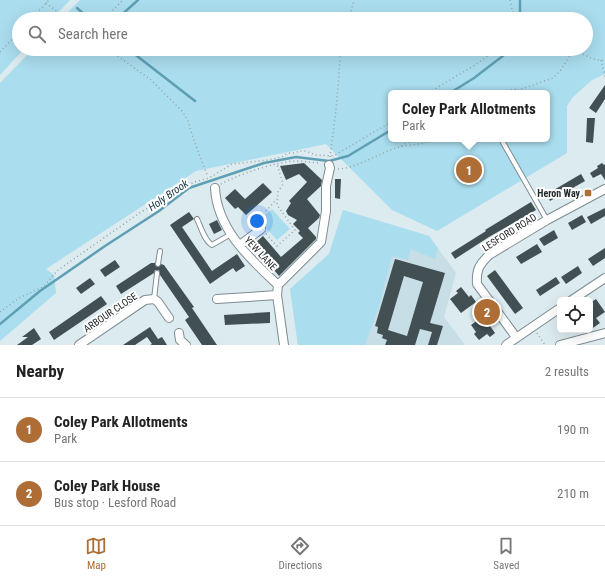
<!DOCTYPE html>
<meta charset="utf-8">
<style>
:root{--surface:#fff;--page:#f6f6f6;--text:#222;--muted:#767676;--line:#e0e0e0;--accent:#ad6d35}
body{margin:0;font-family:"Roboto Condensed",sans-serif;background:var(--page);color:var(--text)}
.controls{position:absolute;right:12px;bottom:12px;display:grid;overflow:hidden;border-radius:6px;box-shadow:0 4px 16px #0002}
.controls button{width:36px;height:36px;display:grid;place-items:center;padding:0;border:0;border-bottom:1px solid var(--line);background:var(--surface);color:var(--text);font:20px sans-serif}
.you{position:absolute;left:257px;top:221px;width:14px;height:14px;margin:-10px;border:3px solid #fff;border-radius:50%;background:#1a73e8;box-shadow:0 0 0 6px #1a73e833}
.badge{display:grid;place-items:center;width:26px;height:26px;border-radius:50%;background:var(--accent);color:#fff;font-size:13px;font-weight:700}
.pin{position:absolute;translate:-50% -50%;border:2px solid #fff;box-shadow:0 1px 4px #0006}
.popup{position:absolute;left:388px;top:90px;width:162px;height:52px;box-sizing:border-box;display:grid;place-content:center;border-radius:6px;background:var(--surface);filter:drop-shadow(0 1px 3px #0005);font-size:13px;white-space:nowrap;color:var(--muted)}
.popup b{font-size:15px;color:var(--text)}
.popup::after{content:'';position:absolute;left:50%;top:100%;margin-left:-8px;border:8px solid transparent;border-top-color:var(--surface)}
.list{margin:0;padding:0;list-style:none}
h2{display:flex;justify-content:space-between;align-items:center;height:52px;margin:0;padding:0 16px;font-size:17px}
h2 small{font-size:13px;font-weight:400;color:var(--muted)}
.list li{display:grid;grid-template-columns:26px 1fr auto;gap:12px;align-items:center;box-sizing:border-box;height:64px;padding:0 16px;border-top:1px solid var(--line)}
.list b{display:block;font-size:15px;white-space:nowrap}
.list p{margin:0;font-size:13px;white-space:nowrap;color:var(--muted)}
.list em{font-size:13px;font-style:normal;color:var(--muted)}
.icon{flex:none;width:22px;height:22px;fill:none;stroke:currentColor;stroke-width:2;stroke-linecap:round;stroke-linejoin:round}
.map{position:relative;flex:none;width:605px;height:345px;overflow:hidden}
.search{position:absolute;background:var(--surface);box-shadow:0 4px 16px #0002;left:12px;right:12px;top:12px;height:44px;display:flex;align-items:center;gap:10px;box-sizing:border-box;padding:0 14px;border-radius:22px;color:var(--muted);font-size:15px}
.sheet{height:180px;background:var(--surface)}
nav{display:flex;justify-content:space-around;align-items:center;box-sizing:border-box;height:56px;border-top:1px solid var(--line);background:var(--surface);font-size:11px;color:var(--muted)}
nav a{display:grid;justify-items:center;gap:2px}
nav .on{color:var(--accent)}
.map>svg:first-child{display:block}
.built{fill:#c7dee6}
.green{fill:#ade;fill-rule:evenodd}
.lines{fill:none;stroke-linecap:round;stroke-linejoin:round}
.stream{stroke:#5f9fb3;stroke-width:2.5}
.building{fill:#424f53;fill-rule:evenodd}
.lane-casing{stroke:#7e8c91;stroke-width:6}
.street-casing{stroke:#7e8c91;stroke-width:10}
.path{stroke:#96a2a6;stroke-width:1.5;stroke-dasharray:1 3;stroke-linecap:butt}
.lane{stroke:#fff;stroke-width:4}
.street{stroke:#fff;stroke-width:8}
.poi-dot{fill:#ad6d35;stroke:#fff;stroke-width:1.5}
.labels{text-anchor:middle;stroke-width:4;stroke-linejoin:round;paint-order:stroke}
.poi-label{font-size:10px;font-weight:bold;fill:#22282a;stroke:#fff;text-anchor:end}
.street-label{font-size:10px;fill:#22282a;stroke:#fff}
.water-label{font-size:11px;font-style:italic;fill:#173740;stroke:#fff}
</style>
<div class="map">
<svg width="605" height="345" viewBox="0 0 605 345">
<rect width="100%" height="100%" fill="#dcebf0"/>
<!-- built -->
<path class="built" d="M 343,210 L 429,236 L 456,273 L 444,317 L 465,345 L 298,345 L 290,289 L 329,254 Z"/>
<!-- green -->
<path class="green" d="M 0,0 L 70,0 L 52,19 L 19,19 L 19,49 L 24,49 L 0,75 Z
M 80,0 L 605,0 L 605,74 L 592,80 L 573,97 L 567,106 L 567,153 L 437,231 L 392,210 L 326,144 L 196,171 L 46,269 L 54,275 L 56,293 L 0,341 L 0,83 L 33,49 L 586,49 L 586,19 L 61,19 ZM 391,93 L 547,93 L 547,139 L 391,139 Z
M 272,209 L 290,229 L 277,240 L 259,220 Z
M 343,210 L 429,236 L 438,248 L 435,259 L 411,249 L 408,260 L 392,256 L 379,306 L 365,345 L 298,345 L 290,289 L 329,254 Z"/>
<g class="lines">
<!-- stream -->
<path class="stream" d="M 77,8 L 90,19
M 117,19 L 138,0
M 520,19 L 520,0
M 128,49 L 195,101
M 450,93 L 474,78 L 512,49
M 0,324 L 40,291 L 105,246 L 159,211 L 189,188 L 264,163 L 296,157 L 329,161 L 348,156 L 391,130"/>
</g>
<!-- building -->
<path class="building" d="M 605,85 L 605,99 L 596,113 L 589,108 Z
M 587,118 L 595,118 L 593,143 L 586,142 Z
M 304,163 L 322,180 L 321,186 L 307,199 L 320,215 L 319,218 L 308,228 L 316,237 L 316,239 L 279,276 L 253,245 L 263,236 L 281,257 L 303,238 L 298,233 L 300,231 L 293,224 L 297,220 L 288,215 L 286,211 L 291,203 L 289,201 L 307,182 L 299,174 L 286,180 L 280,166 Z
M 602,163 L 604,165 L 605,164 L 605,180 L 601,174 L 593,178 L 590,173 L 598,168 L 597,166 Z
M 581,174 L 585,181 L 550,201 L 547,194 Z
M 335,179 L 341,179 L 340,199 L 335,198 Z
M 263,183 L 272,192 L 246,215 L 238,207 L 235,209 L 225,198 L 235,189 L 245,199 Z
M 531,202 L 536,210 L 489,237 L 455,259 L 451,253 L 486,231 L 485,230 Z
M 605,208 L 605,216 L 591,224 L 587,217 Z
M 189,212 L 194,219 L 182,227 L 212,271 L 237,254 L 245,266 L 236,272 L 233,268 L 210,284 L 170,225 Z
M 582,215 L 586,222 L 572,230 L 568,223 Z
M 217,220 L 222,230 L 214,234 L 209,224 Z
M 554,230 L 558,238 L 544,246 L 539,239 Z
M 537,244 L 542,252 L 521,264 L 516,257 Z
M 605,248 L 605,258 L 593,266 L 588,259 Z
M 395,259 L 445,273 L 430,323 L 443,326 L 437,345 L 428,345 L 432,332 L 420,329 L 415,345 L 385,345 L 387,340 L 382,338 L 383,335 L 377,333 L 378,327 L 375,326 ZM 404,276 L 423,282 L 407,336 L 388,330 Z
M 115,260 L 120,267 L 105,277 L 100,270 Z
M 151,263 L 155,263 L 156,266 L 158,267 L 161,264 L 164,265 L 194,307 L 192,308 L 217,345 L 202,345 L 185,320 L 189,317 L 160,275 L 159,270 L 155,270 L 154,273 L 121,294 L 116,286 Z
M 578,266 L 582,273 L 566,284 L 561,277 Z
M 495,270 L 523,308 L 515,314 L 487,276 Z
M 556,277 L 560,283 L 540,296 L 536,290 Z
M 90,278 L 95,284 L 81,294 L 76,288 Z
M 461,287 L 469,297 L 471,295 L 476,302 L 461,313 L 450,299 L 458,293 L 456,291 Z
M 101,296 L 107,304 L 54,340 L 49,332 Z
M 596,299 L 605,312 L 596,318 L 600,323 L 590,330 L 590,303 Z
M 270,312 L 270,323 L 225,325 L 224,315 Z
M 485,315 L 490,322 L 488,323 L 495,333 L 490,337 L 487,334 L 479,340 L 474,334 L 476,332 L 471,325 Z
M 150,327 L 158,339 L 162,337 L 167,345 L 150,345 L 152,344 L 147,337 L 135,345 L 123,345 Z
M 34,328 L 41,339 L 32,345 L 17,345 L 28,337 L 22,337 Z"/>
<g class="lines">
<!-- lane casing -->
<g class="lane-casing">
<path id="lane" d="M 501,139 L 547,220
M 197,219 C 201,227 204,240 212,245 L 231,234
M 158,264 L 160,251
M 154,299 L 157,273"/>
</g>
<!-- street casing -->
<g class="street-casing">
<path id="street" d="M 215,188 C 217,229 250,259 278,285
M 240,245 L 261,229
M 277,295 L 278,285 L 321,242 L 326,211 L 326,186 L 330,168 L 329,165
M 217,299 L 277,295 L 284,345
M 572,300 L 605,278
M 179,333 L 180,340 L 186,345
M 516,337 L 477,284 C 476,270 479,265 489,255 L 547,220 L 605,189
M 79,345 L 145,300 L 154,299 L 158,302 L 169,318
M 506,345 L 560,308
M 560,345 L 605,333"/>
</g>
<!-- path -->
<path class="path" d="M 510,0 L 513,14 L 512,19
M 46,3 L 67,19
M 31,19 L 49,0
M 104,19 L 123,0
M 349,19 L 354,0
M 108,49 L 151,80 L 183,112 L 188,121 L 193,138 L 208,177
M 0,52 L 19,32
M 601,60 L 605,78
M 429,93 C 451,78 476,67 496,49
M 487,93 L 518,89
M 510,93 L 553,78 L 560,71 L 571,54 L 581,53 L 593,59 L 605,61
M 401,146 L 414,139
M 330,157 L 336,110 L 341,49
M 338,169 C 358,168 381,152 399,147 C 411,144 422,146 432,139
M 221,184 C 237,175 278,161 296,161 C 305,161 312,163 321,163
M 255,223 L 277,199
M 266,234 L 277,246 L 295,230 L 277,205 L 278,192 L 283,184 L 277,164
M 0,312 L 19,298 L 43,287 L 58,270 L 141,212 L 194,182 L 209,178 L 232,164 L 268,160 L 282,157 L 288,153 L 295,153 L 299,151 L 306,151 L 315,155 L 331,156 L 335,155 L 391,122
M 537,333 L 545,345"/>
<!-- lane -->
<use href="#lane" class="lane"/>
<!-- street -->
<use href="#street" class="street"/>
</g>
<!-- markers -->
<rect class="poi-dot" x="584" y="189" width="8" height="8" rx="2"/>
<g class="labels">
<!-- poi labels -->
<g class="poi-label">
<text x="580" y="197">Heron Way</text>
</g>
<!-- street labels -->
<g class="street-label">
<text transform="translate(509 232) rotate(-32)" y="4">LESFORD ROAD</text>
<text transform="translate(261 253) rotate(47)" y="4">YEW LANE</text>
<text transform="translate(110 312) rotate(-34)" y="4">ARBOUR CLOSE</text>
</g>
<!-- water labels -->
<g class="water-label">
<text transform="translate(168 195) rotate(-35)" y="4">Holy Brook</text>
</g>
</g>
</svg>
<div class="controls">
<button><svg class="icon" aria-label="locate" viewBox="0 0 24 24"><circle cx="12" cy="12" r="6"/><path d="M12 2v4M12 18v4M2 12h4M18 12h4"/></svg></button>
</div>
<div class="you"></div>
<div class="pin badge" style="left:469px;top:170px">1</div>
<div class="popup"><b>Coley Park Allotments</b>Park</div>
<div class="pin badge" style="left:487px;top:312px">2</div>
<div class="search"><svg class="icon" aria-label="search" viewBox="0 0 24 24"><circle cx="10" cy="10" r="6"/><path d="M15 15l6 6"/></svg>Search here</div>
</div>
<section class="sheet">
<h2>Nearby<small>2 results</small></h2>
<ul class="list">
<li><span class="badge">1</span><div><b>Coley Park Allotments</b><p>Park</p></div><em>190 m</em></li>
<li><span class="badge">2</span><div><b>Coley Park House</b><p>Bus stop · Lesford Road</p></div><em>210 m</em></li>
</ul>
</section>
<nav>
<a class="on"><svg class="icon" aria-label="map" viewBox="0 0 24 24"><path d="M3 6l6-2 6 2 6-2v14l-6 2-6-2-6 2zM9 4v14M15 6v14"/></svg>Map</a>
<a><svg class="icon" aria-label="directions" viewBox="0 0 24 24"><path d="M12 3l9 9-9 9-9-9zM9 14v-3h6M13 9l2 2-2 2"/></svg>Directions</a>
<a><svg class="icon" aria-label="saved" viewBox="0 0 24 24"><path d="M7 4h10v16l-5-4-5 4z"/></svg>Saved</a>
</nav>
